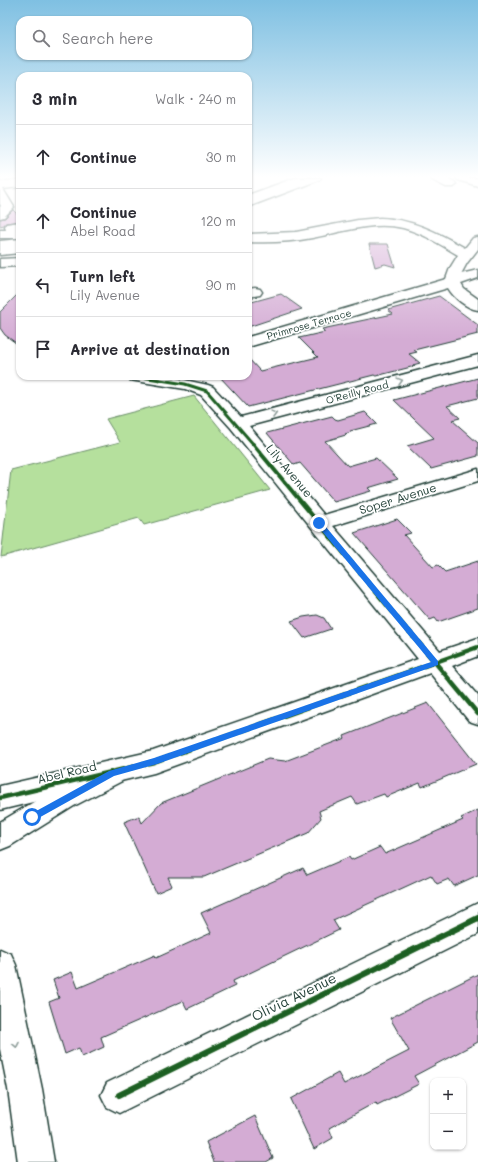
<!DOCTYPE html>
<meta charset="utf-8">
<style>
:root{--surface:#fff;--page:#f2f2f3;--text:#2b2b33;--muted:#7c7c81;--line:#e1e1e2}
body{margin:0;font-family:Mali,sans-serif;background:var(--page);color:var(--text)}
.controls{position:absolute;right:12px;bottom:12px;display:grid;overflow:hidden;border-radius:8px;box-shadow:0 1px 3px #0004}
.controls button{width:36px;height:36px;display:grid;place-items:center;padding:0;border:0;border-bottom:1px solid var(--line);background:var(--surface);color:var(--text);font:20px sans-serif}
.stop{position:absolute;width:12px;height:12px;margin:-9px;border:3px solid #1a73e8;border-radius:50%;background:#fff}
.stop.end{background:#1a73e8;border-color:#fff;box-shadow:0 1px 4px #0008}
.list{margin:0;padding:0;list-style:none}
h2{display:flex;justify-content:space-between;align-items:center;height:52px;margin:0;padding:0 16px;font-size:17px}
h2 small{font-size:13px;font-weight:400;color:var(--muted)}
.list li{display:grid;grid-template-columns:26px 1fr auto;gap:12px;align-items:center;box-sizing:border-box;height:64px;padding:0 16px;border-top:1px solid var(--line)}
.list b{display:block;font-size:15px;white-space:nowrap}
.list p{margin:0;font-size:13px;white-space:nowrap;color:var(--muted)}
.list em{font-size:13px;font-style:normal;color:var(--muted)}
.icon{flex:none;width:22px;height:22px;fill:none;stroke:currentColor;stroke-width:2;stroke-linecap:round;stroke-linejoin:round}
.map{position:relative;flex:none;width:478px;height:1162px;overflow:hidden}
.search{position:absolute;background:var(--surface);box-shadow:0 1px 3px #0004;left:16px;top:16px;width:236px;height:44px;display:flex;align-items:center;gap:10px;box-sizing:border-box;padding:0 14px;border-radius:12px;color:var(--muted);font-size:15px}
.panel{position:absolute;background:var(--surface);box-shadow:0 1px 3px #0004;left:16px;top:72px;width:236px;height:308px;border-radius:12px}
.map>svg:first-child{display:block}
.green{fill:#b5e09d;stroke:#6a8e68}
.building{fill:#d4acd4;stroke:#1f3d34}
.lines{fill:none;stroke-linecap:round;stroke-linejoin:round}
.minor-casing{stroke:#1f3d34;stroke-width:3}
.major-casing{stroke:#1f3d34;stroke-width:3}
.minor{fill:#fff;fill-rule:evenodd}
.major{fill:#fff;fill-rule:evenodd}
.cycleway-far3-casing{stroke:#fff;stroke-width:5}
.cycleway-far2-casing{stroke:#fff;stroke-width:6}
.cycleway-far1-casing{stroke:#fff;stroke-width:7}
.cycleway-casing{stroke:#fff;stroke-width:8}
.cycleway-far3{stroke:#1b5e20;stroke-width:3}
.cycleway-far2{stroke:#1b5e20;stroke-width:4}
.cycleway-far1{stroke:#1b5e20;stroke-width:4.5}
.cycleway{stroke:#1b5e20;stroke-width:6}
.oneway{stroke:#8f9e9a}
.route{fill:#1a73e8}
.labels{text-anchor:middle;stroke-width:3.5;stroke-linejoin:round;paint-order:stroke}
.far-street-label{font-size:10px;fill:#1f3d34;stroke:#fff}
.street-label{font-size:12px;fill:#1f3d34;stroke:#fff}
.near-street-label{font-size:14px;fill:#1f3d34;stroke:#fff}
</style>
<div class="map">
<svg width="478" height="1162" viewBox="0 0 478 1162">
<rect width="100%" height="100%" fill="#fff"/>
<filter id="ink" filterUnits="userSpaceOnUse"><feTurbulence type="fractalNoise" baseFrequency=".025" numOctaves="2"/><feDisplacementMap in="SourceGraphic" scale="8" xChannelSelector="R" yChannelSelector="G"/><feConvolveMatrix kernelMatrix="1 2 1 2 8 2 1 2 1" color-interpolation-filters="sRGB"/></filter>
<g filter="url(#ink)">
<!-- green -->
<path class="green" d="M 194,396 L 270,490 L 144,525 L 139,518 L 1,557 L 11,470 L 120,442 L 106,419 Z"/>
<!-- building -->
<path class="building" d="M 13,210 L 20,217 L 20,221 L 6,223 L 4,225 L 0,226 L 0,219 L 5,218 Z
M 369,244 L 388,244 L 395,267 L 385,264 L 375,267 Z
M 20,292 L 20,346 L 5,335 L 0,328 L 0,312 Z
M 281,294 L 302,309 L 248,327 L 248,303 Z
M 439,296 L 478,325 L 478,334 L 414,350 L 417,352 L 409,354 L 420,363 L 413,365 L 415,366 L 376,376 L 374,375 L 248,407 L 219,376 L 248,376 L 248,358 L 260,371 L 318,357 L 299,338 L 325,332 L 322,329 L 393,314 L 388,310 Z
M 478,378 L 478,398 L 447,406 L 460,418 L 452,420 L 478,443 L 478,456 L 431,469 L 407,446 L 434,438 L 394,400 Z
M 365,412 L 377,424 L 350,431 L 351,432 L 345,434 L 346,435 L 325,441 L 348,466 L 376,458 L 398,479 L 368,488 L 371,491 L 334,502 L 300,463 L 294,465 L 267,433 L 332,416 L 335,419 L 338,420 Z
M 397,519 L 411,533 L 404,535 L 433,567 L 438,565 L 445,572 L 478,561 L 478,608 L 438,622 L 435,618 L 430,620 L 354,533 Z
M 317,615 L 324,618 L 331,629 L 304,638 L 291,621 L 303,617 Z
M 428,703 L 476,764 L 422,787 L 420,783 L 386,797 L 384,794 L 357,804 L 352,797 L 319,811 L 321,818 L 308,833 L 204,877 L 168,877 L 172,886 L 156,893 L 124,822 L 139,816 L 142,823 L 161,803 L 268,759 L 285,761 L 345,738 L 344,736 Z
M 478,810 L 478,875 L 454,886 L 449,879 L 437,884 L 431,875 L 333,920 L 339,930 L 233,981 L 235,986 L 187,1009 L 183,1001 L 101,1037 L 104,1047 L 82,1057 L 79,1048 L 65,1054 L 49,1002 L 59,998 L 53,980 L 72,972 L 78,988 L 155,955 L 156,958 L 211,933 L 201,913 L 303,868 L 307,875 L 349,857 L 351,860 L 380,847 L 385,854 L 463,820 L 461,818 Z
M 478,974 L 478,1042 L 414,1076 L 419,1084 L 377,1105 L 376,1102 L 329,1128 L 333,1138 L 314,1149 L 291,1099 L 338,1073 L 344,1084 L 409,1051 L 390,1018 Z
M 255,1116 L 273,1158 L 266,1162 L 214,1162 L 206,1142 Z"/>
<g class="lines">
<!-- minor casing -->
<g class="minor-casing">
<path id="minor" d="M 295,178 L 311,178 L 309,180 L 248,203 L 248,195 Z
M 430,178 C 439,177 450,176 456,184 L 454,187 L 446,187 L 432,180 Z
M 456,178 L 478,178 L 478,186 L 458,180 Z
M 20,179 L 20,187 L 3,189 L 14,207 L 4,217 L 0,218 L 0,207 L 1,206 L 0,204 L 0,182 Z
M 380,218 C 412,219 437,232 465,248 L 473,238 L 478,237 L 478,249 L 467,263 L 461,274 L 478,270 L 478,278 L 461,284 L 464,289 L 478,299 L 478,310 C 466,308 454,298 448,288 L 248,347 L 248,337 L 446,279 L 450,268 L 458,255 C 441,245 423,233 403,228 C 373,221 342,232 312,238 C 291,242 270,243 248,242 L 248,234 L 296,232 L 358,220 Z
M 20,222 L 20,230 L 6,230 L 5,227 L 6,224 Z
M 20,239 L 20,247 L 0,249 L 0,241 Z
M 20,258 L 20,266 L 0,267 L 0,259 Z
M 255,288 L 260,289 L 262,292 L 260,295 L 248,297 L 248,289 Z
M 478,355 L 478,365 L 249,426 L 324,515 L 478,469 L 478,481 L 333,526 L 440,651 L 478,638 L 478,656 L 452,666 L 478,696 L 478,724 L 469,721 L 430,673 L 154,773 L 0,810 L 0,786 L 153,751 L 418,659 L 231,428 L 201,395 L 185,389 L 130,380 L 128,376 L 166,376 L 208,385 L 213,387 L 241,417 Z
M 478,903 L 478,934 L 131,1107 L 119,1113 L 107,1107 L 101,1095 L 107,1083 Z"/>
</g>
<!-- major casing -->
<g class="major-casing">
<path id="major" d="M 305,178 L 321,178 L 319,180 L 248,207 L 248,199 Z
M 0,230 L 20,230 L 20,238 L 0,238 Z
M 20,245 L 20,253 L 0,255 L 0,247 Z
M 112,762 L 122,765 L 125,773 L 122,781 L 74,806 L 10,846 L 0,850 L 0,822 L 54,790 Z
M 0,949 L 11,954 L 16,965 L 42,1089 L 54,1162 L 18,1162 L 8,1089 L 0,1049 Z"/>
</g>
<!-- minor -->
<use href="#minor" class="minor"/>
<!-- major -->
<use href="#major" class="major"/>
<!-- cycleway-far3 casing -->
<g class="cycleway-far3-casing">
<path id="cycleway-far3" d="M 136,376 L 185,384 L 207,391 L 254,445"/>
</g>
<!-- cycleway-far2 casing -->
<g class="cycleway-far2-casing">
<path id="cycleway-far2" d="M 253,444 L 409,632"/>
</g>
<!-- cycleway-far1 casing -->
<g class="cycleway-far1-casing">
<path id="cycleway-far1" d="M 409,631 L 478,714
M 0,798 L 154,762 L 478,647"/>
</g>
<!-- cycleway casing -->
<g class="cycleway-casing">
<path id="cycleway" d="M 119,1095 L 478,918"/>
</g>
<!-- cycleway-far3 -->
<use href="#cycleway-far3" class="cycleway-far3"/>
<!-- cycleway-far2 -->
<use href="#cycleway-far2" class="cycleway-far2"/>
<!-- cycleway-far1 -->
<use href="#cycleway-far1" class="cycleway-far1"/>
<!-- cycleway -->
<use href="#cycleway" class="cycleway"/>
</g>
<!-- one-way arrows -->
<defs><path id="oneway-chevron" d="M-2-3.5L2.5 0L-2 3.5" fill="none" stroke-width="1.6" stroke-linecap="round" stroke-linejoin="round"/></defs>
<g class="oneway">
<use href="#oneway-chevron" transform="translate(400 381) rotate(-15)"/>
<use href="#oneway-chevron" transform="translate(274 414) rotate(-15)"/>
<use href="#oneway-chevron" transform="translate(16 1045) rotate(79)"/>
</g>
</g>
<!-- sky -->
<linearGradient id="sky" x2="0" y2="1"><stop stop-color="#7fc0e2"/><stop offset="0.52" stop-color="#fff"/><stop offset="1" stop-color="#fff" stop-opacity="0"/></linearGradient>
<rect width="478" height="340" fill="url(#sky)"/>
<!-- route -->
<path class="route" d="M 316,521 L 321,521 L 438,661 L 438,665 L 157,764 L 114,776 L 35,820 L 29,820 L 27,817 L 29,815 L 109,771 L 154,758 L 431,662 L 316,524 Z"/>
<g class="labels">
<!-- far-street labels -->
<g class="far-street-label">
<text transform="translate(309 324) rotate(-16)" y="4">Primrose Terrace</text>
<text transform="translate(357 392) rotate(-15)" y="4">O'Reilly Road</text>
</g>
<!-- street labels -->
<g class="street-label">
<text transform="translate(289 471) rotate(50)" y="4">Lily Avenue</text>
<text transform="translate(398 499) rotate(-17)" y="4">Soper Avenue</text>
<text transform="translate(67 773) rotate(-13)" y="4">Abel Road</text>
</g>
<!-- near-street labels -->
<g class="near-street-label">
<text transform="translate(294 997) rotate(-26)" y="5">Olivia Avenue</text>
</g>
</g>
</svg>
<div class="controls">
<button>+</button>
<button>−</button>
</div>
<div class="stop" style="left:32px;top:817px"></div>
<div class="stop end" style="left:319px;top:523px"></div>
<div class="search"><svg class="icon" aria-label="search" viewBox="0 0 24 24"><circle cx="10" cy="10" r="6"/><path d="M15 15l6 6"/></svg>Search here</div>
<section class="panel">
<h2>3 min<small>Walk · 240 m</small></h2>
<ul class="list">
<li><svg class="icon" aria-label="ahead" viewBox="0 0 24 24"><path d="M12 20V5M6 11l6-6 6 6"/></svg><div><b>Continue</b></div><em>30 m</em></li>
<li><svg class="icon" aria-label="ahead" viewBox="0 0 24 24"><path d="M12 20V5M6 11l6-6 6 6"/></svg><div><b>Continue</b><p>Abel Road</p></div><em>120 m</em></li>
<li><svg class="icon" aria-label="left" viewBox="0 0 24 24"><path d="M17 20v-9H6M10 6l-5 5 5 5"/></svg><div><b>Turn left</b><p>Lily Avenue</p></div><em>90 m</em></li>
<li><svg class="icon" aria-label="arrive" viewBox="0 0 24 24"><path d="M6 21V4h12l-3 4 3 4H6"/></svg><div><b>Arrive at destination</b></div></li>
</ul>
</section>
</div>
